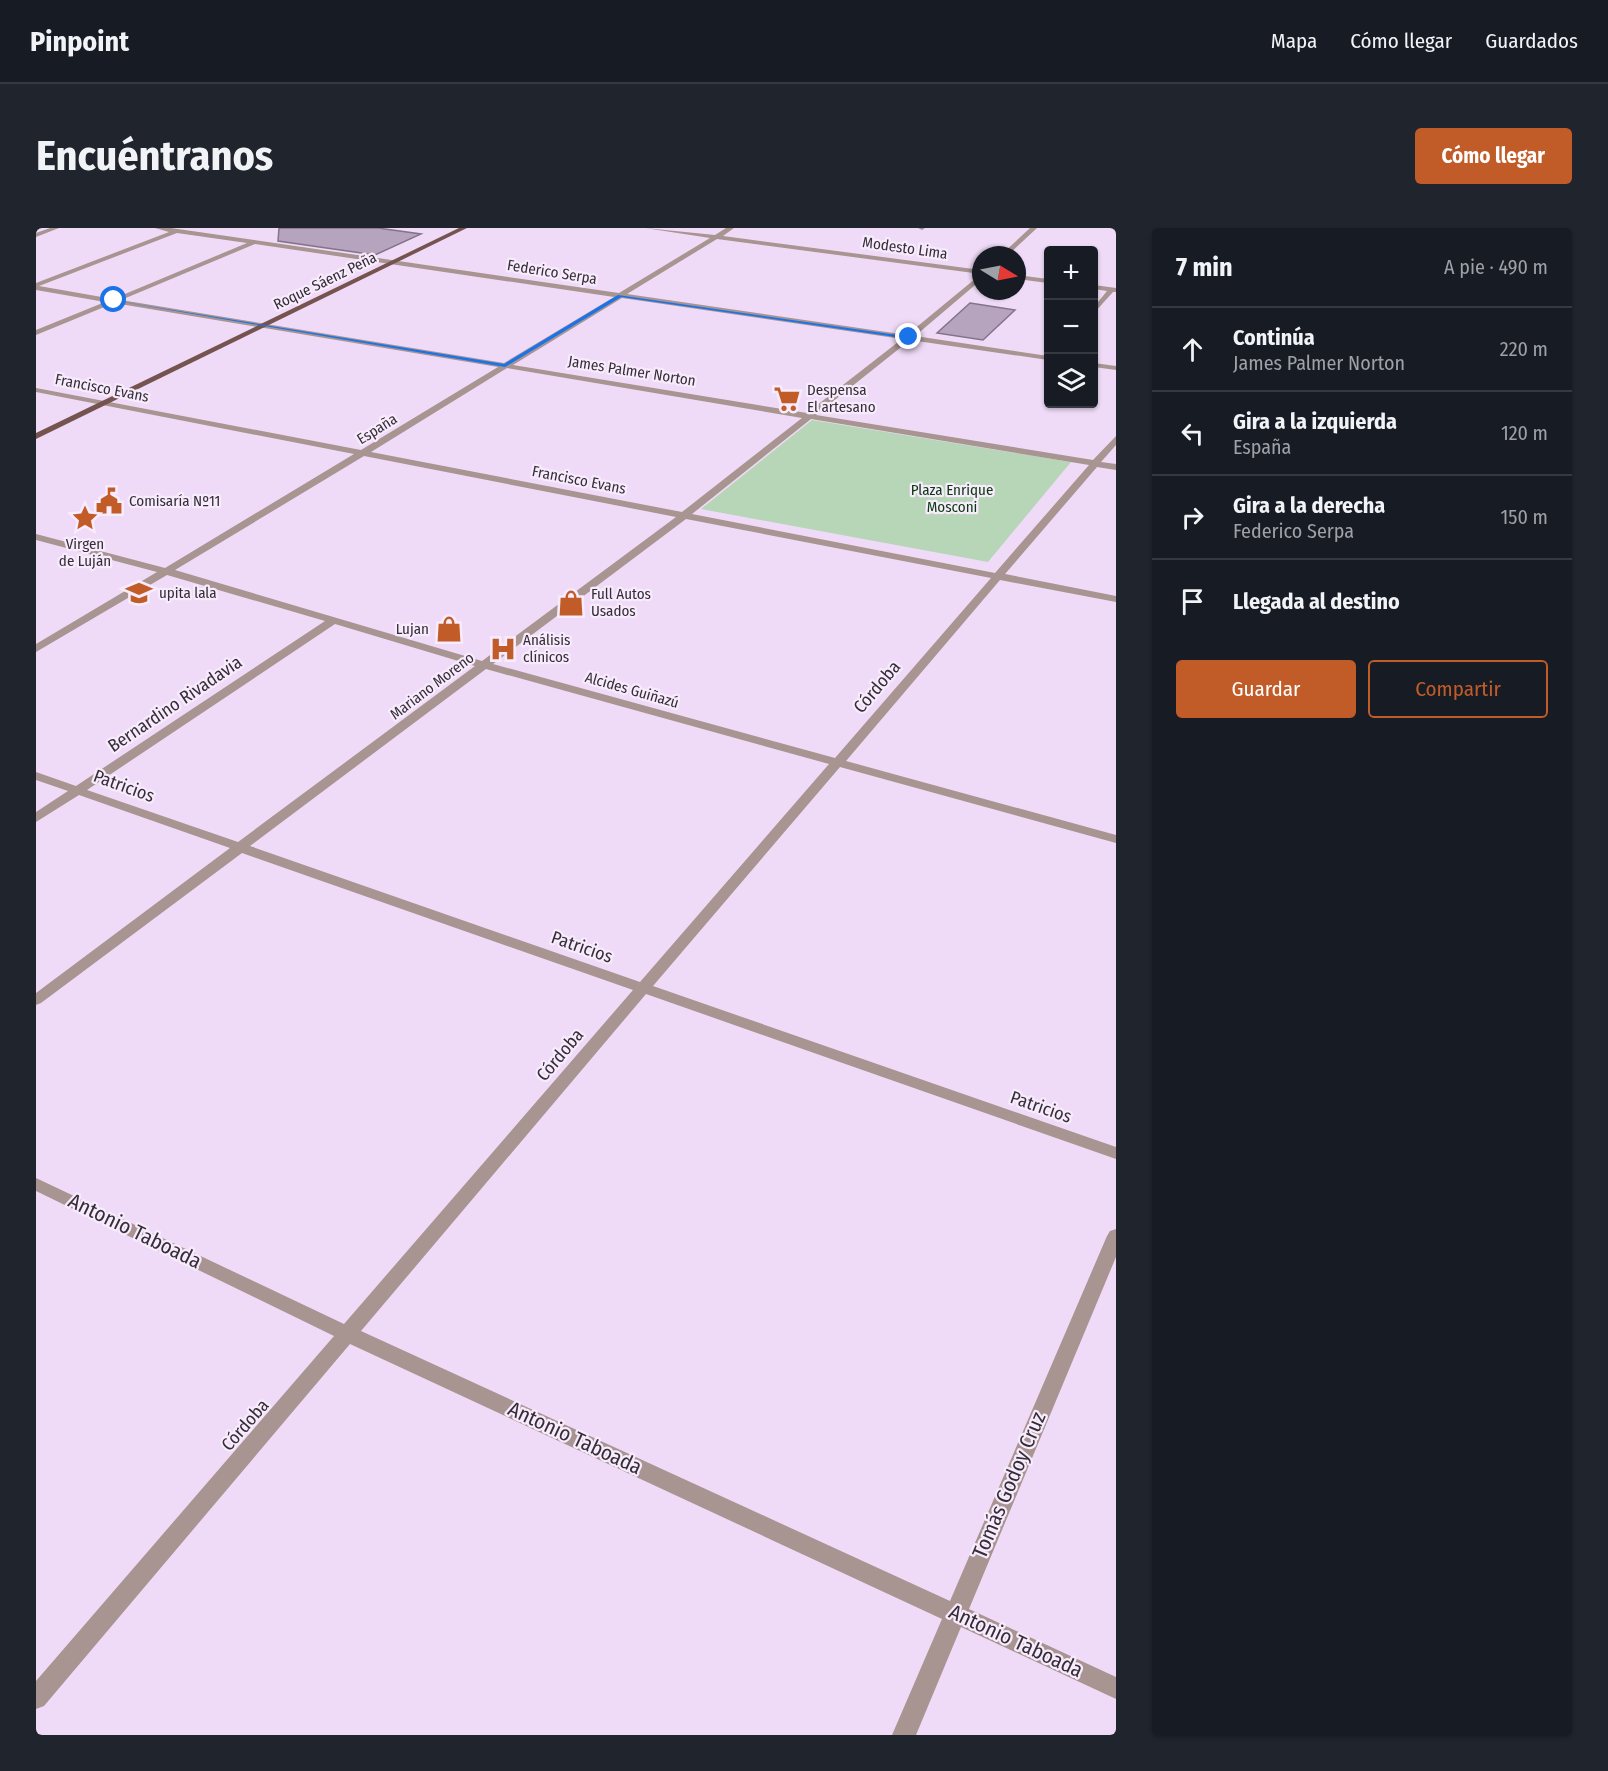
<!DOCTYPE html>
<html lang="es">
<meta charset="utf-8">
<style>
:root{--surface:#171b24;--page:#20242c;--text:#f1f3f6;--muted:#9ea1a6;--line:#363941;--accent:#c15c29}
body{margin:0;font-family:"Fira Sans Condensed",sans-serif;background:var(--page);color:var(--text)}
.controls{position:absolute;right:18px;top:18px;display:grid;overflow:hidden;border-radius:6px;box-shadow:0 2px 4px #0004}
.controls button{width:54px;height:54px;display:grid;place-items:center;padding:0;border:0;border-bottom:2px solid var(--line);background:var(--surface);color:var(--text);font:30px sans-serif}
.compass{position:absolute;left:936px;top:18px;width:54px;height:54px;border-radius:50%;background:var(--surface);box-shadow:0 2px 4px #0004;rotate:100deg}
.stop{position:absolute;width:18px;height:18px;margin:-14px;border:4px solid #1a73e8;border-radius:50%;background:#fff}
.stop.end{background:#1a73e8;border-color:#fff;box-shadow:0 2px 6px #0008}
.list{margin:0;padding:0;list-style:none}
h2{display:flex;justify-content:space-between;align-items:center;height:78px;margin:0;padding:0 24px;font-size:26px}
h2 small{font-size:20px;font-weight:400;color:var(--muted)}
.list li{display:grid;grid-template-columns:39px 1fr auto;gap:18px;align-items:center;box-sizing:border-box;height:84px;padding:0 24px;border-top:2px solid var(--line)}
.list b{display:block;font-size:22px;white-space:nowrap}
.list p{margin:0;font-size:20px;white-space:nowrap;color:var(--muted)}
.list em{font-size:20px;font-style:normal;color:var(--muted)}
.actions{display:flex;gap:12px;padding:18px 24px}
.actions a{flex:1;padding:14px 0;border:2px solid var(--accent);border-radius:6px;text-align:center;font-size:21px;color:var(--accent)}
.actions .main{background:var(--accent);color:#fff}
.icon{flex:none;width:33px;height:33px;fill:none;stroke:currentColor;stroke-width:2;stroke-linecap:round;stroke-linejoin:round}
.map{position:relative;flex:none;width:1080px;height:1507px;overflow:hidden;border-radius:6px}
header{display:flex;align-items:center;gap:36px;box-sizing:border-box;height:84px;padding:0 30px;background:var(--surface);border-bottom:2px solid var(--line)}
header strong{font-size:28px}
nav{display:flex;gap:33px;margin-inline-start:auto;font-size:21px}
.intro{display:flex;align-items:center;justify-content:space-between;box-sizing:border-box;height:144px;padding:0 36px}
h1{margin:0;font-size:42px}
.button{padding:15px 27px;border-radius:6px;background:var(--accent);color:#fff;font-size:21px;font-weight:700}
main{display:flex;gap:36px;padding:0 36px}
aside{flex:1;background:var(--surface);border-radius:6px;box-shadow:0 2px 4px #0004}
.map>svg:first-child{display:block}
.green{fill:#b7d6b8}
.building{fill:#b6a3bd;stroke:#85738c;stroke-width:1.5}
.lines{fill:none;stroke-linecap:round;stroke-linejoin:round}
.minor{fill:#a89491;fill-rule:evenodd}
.major{fill:#75534e;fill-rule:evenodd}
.route{fill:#1a73e8}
.labels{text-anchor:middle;stroke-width:4.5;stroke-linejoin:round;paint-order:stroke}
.far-street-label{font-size:15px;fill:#352e38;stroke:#f7ebfc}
.far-poi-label{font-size:15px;fill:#352e38;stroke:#f7ebfc;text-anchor:start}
.far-park-label{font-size:15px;fill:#083911;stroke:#f7ebfc}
.street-label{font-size:18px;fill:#352e38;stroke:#f7ebfc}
.near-street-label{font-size:21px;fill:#352e38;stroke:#f7ebfc}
</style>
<header>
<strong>Pinpoint</strong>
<nav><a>Mapa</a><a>Cómo llegar</a><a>Guardados</a></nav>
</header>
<div class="intro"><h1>Encuéntranos</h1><a class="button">Cómo llegar</a></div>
<main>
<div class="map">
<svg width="1080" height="1507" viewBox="0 0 1080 1507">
<rect width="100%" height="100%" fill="#efdbf7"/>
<!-- green -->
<path class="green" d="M 776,192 L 1035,234 L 952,334 L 665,281 Z"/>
<!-- building -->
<path class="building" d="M 243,0 L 342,0 L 385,6 L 339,27 L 242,13 Z
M 934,75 L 979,82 L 947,112 L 901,105 Z"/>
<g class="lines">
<!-- minor -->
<path class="minor" d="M 14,0 L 23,0 L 0,9 L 0,5 Z
M 119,0 L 135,0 L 583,65 L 674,10 L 609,0 L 679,7 L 690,0 L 698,0 L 687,8 L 945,42 L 945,52 L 879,108 L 1012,128 L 1012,132 L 874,112 L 780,187 L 1057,232 L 1080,208 L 1080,217 L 1065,234 L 1080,236 L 1080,242 L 1061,239 L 969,346 L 1080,368 L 1080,374 L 964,352 L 810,533 L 1080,607 L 1080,615 L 804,539 L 617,758 L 1080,919 L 1080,931 L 610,766 L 325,1103 L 914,1373 L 1071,1008 L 1074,1003 L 1080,1001 L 1080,1029 L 933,1381 L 1080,1449 L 1080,1471 L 925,1399 L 880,1507 L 856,1507 L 906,1391 L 314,1116 L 8,1478 L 0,1481 L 0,1453 L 298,1108 L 0,963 L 0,950 L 308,1096 L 597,762 L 206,625 L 5,775 L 0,777 L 0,765 L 194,620 L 43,567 L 0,594 L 0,584 L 32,563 L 0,552 L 0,544 L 40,558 L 289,393 L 131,347 L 0,424 L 0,416 L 121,344 L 0,312 L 0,306 L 129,340 L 318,226 L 0,164 L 0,160 L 325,222 L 462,139 L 78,75 L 0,107 L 0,102 L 69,74 L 0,62 L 0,55 L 133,4 ZM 141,5 L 211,15 L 77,71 L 3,58 ZM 681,11 L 945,46 L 871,107 L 591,66 ZM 219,16 L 578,69 L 468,135 L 85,72 ZM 586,70 L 866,111 L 771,185 L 477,137 ZM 471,140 L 766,190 L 646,284 L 335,224 ZM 775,191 L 1053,237 L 959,345 L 656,286 ZM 328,228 L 640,289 L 446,433 L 139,342 ZM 650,291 L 955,350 L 799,530 L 457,436 ZM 299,396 L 439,438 L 202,614 L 51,562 ZM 450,441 L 793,536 L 604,754 L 214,618 Z
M 882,0 L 889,0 L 886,2 Z
M 994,0 L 1001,0 L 972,27 L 965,27 Z
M 981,47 L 1012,51 L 1012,55 L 981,51 Z
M 1058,57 L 1080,60 L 1080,64 L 1077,64 L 1058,85 L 1058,79 L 1071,63 L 1058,61 Z
M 1058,135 L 1080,138 L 1080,142 L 1058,139 Z"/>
<!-- major -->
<path class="major" d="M 423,0 L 431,0 L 0,211 L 0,205 Z"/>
</g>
<!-- route -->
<path class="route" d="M 582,67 L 875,109 L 873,111 L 585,69 L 469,139 L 75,72 L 468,136 Z"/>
<!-- icons -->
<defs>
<g id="supermarket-bare" transform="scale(2.07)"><path d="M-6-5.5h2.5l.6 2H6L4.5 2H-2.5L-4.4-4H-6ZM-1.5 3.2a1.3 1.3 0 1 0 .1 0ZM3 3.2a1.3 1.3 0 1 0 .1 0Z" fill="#c15c29" stroke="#f7ebfc" stroke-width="2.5" paint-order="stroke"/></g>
<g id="civic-bare" transform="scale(2.07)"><path d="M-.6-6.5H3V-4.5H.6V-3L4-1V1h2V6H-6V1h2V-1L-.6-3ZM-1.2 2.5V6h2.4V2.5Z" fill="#c15c29" stroke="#f7ebfc" stroke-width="2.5" paint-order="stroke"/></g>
<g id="sight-bare" transform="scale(2.07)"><path d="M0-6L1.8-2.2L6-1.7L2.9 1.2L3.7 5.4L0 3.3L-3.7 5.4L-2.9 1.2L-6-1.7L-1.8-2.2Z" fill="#c15c29" stroke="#f7ebfc" stroke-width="2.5" paint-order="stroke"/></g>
<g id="school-bare" transform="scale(2.07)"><path d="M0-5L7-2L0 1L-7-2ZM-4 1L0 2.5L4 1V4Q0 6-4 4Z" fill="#c15c29" stroke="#f7ebfc" stroke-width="2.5" paint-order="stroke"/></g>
<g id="shop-bare" transform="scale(2.07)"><path d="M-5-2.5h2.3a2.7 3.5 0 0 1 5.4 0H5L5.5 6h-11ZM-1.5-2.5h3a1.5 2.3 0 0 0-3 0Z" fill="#c15c29" stroke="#f7ebfc" stroke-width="2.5" paint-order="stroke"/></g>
<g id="hospital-bare" transform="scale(2.07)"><path d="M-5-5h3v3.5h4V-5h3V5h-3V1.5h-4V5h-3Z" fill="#c15c29" stroke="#f7ebfc" stroke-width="2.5" paint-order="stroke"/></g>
</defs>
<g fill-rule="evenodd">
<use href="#supermarket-bare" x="751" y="171"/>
<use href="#civic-bare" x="73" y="273"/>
<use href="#sight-bare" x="49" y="290"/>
<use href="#school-bare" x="103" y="365"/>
<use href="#shop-bare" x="535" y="375"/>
<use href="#shop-bare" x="413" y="401"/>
<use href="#hospital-bare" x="467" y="421"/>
</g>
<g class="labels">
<!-- far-street labels -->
<g class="far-street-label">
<text transform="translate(869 20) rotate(8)" y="5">Modesto Lima</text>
<text transform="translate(516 44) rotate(9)" y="5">Federico Serpa</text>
<text transform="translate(289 53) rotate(-26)" y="5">Roque Sáenz Peña</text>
<text transform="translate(596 143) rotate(9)" y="5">James Palmer Norton</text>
<text transform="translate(66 160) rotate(11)" y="5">Francisco Evans</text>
<text transform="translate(341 201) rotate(-32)" y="5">España</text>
<text transform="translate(543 252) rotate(11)" y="5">Francisco Evans</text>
<text transform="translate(396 458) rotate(-37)" y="5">Mariano Moreno</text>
<text transform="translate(596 462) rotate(16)" y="5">Alcides Guiñazú</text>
</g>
<!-- far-poi labels -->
<g class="far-poi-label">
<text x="771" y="167">Despensa<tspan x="771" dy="17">El artesano</tspan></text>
<text x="93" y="278">Comisaría Nº11</text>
<text x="49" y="321" text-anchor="middle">Virgen<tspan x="49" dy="17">de Luján</tspan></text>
<text x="123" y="370">upita lala</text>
<text x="555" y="371">Full Autos<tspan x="555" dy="17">Usados</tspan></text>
<text x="393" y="406" text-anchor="end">Lujan</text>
<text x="487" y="417">Análisis<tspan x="487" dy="17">clínicos</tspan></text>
</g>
<!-- far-park labels -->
<g class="far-park-label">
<text x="916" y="267">Plaza Enrique<tspan x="916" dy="17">Mosconi</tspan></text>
</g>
<!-- street labels -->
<g class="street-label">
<text transform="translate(841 459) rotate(-50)" y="6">Córdoba</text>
<text transform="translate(139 476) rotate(-34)" y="6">Bernardino Rivadavia</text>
<text transform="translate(88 558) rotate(20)" y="6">Patricios</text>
<text transform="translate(546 719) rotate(19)" y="6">Patricios</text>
<text transform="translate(524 827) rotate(-50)" y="6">Córdoba</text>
<text transform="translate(1005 879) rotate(19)" y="6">Patricios</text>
<text transform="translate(209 1197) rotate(-49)" y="6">Córdoba</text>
</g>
<!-- near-street labels -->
<g class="near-street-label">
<text transform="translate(99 1003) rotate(26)" y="7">Antonio Taboada</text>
<text transform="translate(539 1210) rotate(25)" y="7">Antonio Taboada</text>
<text transform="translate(973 1257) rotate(-67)" y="7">Tomás Godoy Cruz</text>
<text transform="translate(980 1413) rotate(25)" y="7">Antonio Taboada</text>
</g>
</g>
</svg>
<div class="controls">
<button>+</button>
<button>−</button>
<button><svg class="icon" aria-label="layers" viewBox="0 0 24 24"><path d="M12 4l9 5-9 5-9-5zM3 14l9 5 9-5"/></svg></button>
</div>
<svg class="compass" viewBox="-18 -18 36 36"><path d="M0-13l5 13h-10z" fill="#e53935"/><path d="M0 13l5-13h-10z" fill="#9ea1a6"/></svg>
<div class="stop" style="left:78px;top:72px"></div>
<div class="stop end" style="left:873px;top:109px"></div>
</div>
<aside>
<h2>7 min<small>A pie · 490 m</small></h2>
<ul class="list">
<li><svg class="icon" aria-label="ahead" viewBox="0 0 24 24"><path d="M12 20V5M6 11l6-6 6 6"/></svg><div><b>Continúa</b><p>James Palmer Norton</p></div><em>220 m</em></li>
<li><svg class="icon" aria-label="left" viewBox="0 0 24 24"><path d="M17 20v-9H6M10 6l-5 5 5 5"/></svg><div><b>Gira a la izquierda</b><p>España</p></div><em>120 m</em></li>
<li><svg class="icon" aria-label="right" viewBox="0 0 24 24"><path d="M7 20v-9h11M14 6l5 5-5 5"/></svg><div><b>Gira a la derecha</b><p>Federico Serpa</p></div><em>150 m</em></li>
<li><svg class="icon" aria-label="arrive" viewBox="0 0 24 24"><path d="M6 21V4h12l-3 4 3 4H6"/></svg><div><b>Llegada al destino</b></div></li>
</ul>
<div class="actions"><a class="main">Guardar</a><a>Compartir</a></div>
</aside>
</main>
